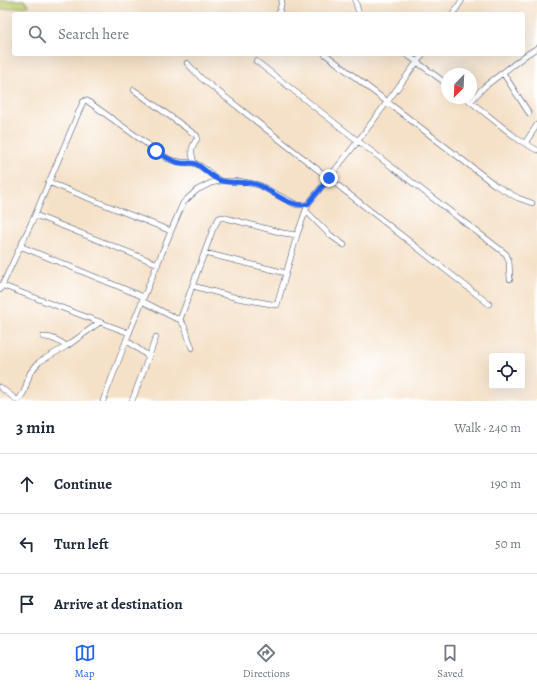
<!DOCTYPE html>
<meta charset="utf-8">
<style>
:root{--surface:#fff;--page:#f2f2f3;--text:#1f2937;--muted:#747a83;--line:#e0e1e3;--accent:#2563eb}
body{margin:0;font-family:Alegreya,serif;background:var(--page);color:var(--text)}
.controls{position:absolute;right:12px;bottom:12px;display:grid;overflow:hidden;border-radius:4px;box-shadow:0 4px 16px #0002}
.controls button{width:36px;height:36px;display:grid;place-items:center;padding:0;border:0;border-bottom:1px solid var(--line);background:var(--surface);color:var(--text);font:20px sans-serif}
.compass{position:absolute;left:441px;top:68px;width:36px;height:36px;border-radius:50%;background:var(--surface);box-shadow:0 4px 16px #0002;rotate:204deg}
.stop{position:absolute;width:12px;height:12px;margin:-9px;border:3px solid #2563eb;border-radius:50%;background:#fff}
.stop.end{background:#2563eb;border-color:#fff;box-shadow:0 1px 4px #0008}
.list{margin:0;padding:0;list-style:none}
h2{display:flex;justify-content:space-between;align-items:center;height:52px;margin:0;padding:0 16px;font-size:17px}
h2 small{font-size:13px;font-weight:400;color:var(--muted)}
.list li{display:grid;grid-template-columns:26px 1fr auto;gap:12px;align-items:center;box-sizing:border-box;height:60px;padding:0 16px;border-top:1px solid var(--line)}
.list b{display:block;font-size:15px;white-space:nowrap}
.list em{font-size:13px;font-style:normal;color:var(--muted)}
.icon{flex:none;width:22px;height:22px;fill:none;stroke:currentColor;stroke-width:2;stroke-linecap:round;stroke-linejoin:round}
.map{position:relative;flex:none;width:537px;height:401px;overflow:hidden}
.search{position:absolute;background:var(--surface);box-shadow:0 4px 16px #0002;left:12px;right:12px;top:12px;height:44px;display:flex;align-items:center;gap:10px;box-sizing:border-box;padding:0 14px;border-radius:4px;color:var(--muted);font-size:15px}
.sheet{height:232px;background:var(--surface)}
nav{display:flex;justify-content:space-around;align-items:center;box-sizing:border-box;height:56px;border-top:1px solid var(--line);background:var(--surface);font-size:11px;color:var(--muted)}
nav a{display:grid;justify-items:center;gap:2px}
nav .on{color:var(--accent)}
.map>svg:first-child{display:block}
.green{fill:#c0cd6e;stroke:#6e7e66}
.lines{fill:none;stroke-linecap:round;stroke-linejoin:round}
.minor-casing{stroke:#3c4a6e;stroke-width:6}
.minor{stroke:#fff;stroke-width:5}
.route{stroke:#2563eb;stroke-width:5}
</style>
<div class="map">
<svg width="537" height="401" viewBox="0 0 537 401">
<rect width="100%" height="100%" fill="#fff"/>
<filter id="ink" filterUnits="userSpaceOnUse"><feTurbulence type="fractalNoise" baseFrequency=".025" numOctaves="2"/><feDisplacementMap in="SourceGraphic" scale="8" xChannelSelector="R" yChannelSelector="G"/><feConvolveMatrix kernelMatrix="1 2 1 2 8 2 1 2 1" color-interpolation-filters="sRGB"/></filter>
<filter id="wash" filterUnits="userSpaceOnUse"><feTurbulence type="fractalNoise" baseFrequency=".012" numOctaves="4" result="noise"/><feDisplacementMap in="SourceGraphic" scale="16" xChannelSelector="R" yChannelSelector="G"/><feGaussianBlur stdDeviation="0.9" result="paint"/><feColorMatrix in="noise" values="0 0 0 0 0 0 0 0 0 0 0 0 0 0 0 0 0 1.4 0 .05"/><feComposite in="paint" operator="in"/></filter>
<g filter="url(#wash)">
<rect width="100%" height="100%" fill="#f5e1c8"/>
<!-- green -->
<path class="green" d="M 0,0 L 24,0 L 29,6 L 0,10 Z"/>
</g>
<g filter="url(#ink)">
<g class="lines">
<!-- minor casing -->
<g class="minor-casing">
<path id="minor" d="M 355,0 L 359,14
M 279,14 L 282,0
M 453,14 L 462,0
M 325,54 L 495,185 L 518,198 L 532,203
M 406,54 L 447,84
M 256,61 L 358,141 L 506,254 L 509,261 L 510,279
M 187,63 L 201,78 L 489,304
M 503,73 L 529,113
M 134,90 L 197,136 L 197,139 C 190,149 191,151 194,163
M 466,98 L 519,140 L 537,150
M 471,101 L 484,87 L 526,55 L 537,48
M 525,143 L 537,125
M 48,182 L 171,231
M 306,211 L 330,235 L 344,245
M 35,215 L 158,264
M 20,246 L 144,297
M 205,253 L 286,273
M 1,285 L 129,333
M 193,286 L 237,298 L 277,305 L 297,235 L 308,204
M 0,290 L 35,215 L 83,102 L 86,100 L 168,159 C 180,164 183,161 193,163 C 203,165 212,175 220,181
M 142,301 L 175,318 L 179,319 L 181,317 L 213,229 L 219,218 L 222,217 L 283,233 L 297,235
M 179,319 C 188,327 187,338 192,348
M 43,337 C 52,336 60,342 67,346
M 126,340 L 148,356
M 0,387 L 18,401
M 18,401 L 24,392 L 30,373 L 39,362 L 67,346 L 100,322
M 103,401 L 129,333 L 171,231 L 183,203 L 187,199 L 197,190 L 211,183 L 220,181 L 239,181 L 259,185 L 297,205 L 304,205 L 308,204 L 358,141 L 423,54
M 132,401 L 156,337"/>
</g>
<!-- minor -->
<use href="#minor" class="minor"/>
</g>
</g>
<g class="lines" filter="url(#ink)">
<!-- route -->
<path class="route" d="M 156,151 C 164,156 172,162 181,163 C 186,164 191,162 196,164 C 204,168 214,180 222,181 C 235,184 248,180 261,186 C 274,193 293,209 308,204 L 329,178"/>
</g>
</svg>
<div class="controls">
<button><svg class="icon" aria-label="locate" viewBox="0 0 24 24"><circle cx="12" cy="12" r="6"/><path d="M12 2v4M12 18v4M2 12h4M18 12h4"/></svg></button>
</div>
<svg class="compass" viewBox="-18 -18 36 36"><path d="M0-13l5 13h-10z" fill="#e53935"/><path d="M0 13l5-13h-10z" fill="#747a83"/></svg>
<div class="stop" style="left:156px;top:151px"></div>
<div class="stop end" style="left:329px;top:178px"></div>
<div class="search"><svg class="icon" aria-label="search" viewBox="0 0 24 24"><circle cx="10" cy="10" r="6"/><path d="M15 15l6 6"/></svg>Search here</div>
</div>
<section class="sheet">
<h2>3 min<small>Walk · 240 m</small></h2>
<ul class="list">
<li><svg class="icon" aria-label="ahead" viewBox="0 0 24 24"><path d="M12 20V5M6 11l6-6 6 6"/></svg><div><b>Continue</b></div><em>190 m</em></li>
<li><svg class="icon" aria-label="left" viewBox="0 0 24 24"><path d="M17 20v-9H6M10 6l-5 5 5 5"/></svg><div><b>Turn left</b></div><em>50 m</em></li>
<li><svg class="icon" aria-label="arrive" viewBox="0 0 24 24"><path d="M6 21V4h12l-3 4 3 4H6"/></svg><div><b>Arrive at destination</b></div></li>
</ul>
</section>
<nav>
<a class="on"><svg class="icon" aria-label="map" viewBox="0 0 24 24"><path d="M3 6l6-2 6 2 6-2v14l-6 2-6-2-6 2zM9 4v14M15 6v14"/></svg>Map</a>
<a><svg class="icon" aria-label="directions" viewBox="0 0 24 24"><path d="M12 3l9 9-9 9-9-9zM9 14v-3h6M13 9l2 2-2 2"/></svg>Directions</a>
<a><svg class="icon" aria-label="saved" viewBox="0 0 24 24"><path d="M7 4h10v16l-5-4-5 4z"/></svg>Saved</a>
</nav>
